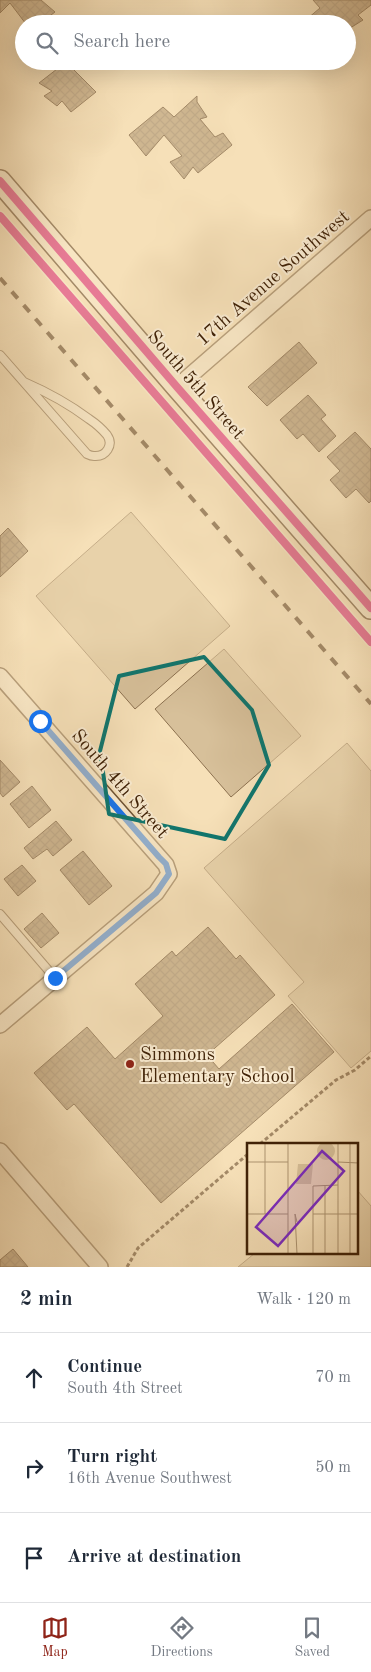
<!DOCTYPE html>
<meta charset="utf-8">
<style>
:root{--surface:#fff;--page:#f2f2f3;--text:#1f2937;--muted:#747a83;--line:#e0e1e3;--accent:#8f2418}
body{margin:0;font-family:"Old Standard TT",serif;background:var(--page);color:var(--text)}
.stop{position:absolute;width:15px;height:15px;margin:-11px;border:4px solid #1a73e8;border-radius:50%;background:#fff}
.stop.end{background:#1a73e8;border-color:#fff;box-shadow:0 1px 5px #0008}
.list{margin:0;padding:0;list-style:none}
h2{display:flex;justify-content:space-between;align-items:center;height:65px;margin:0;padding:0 20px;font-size:21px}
h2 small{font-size:16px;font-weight:400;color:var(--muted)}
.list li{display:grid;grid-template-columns:32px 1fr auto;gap:15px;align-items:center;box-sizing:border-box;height:90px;padding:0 20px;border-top:1px solid var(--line)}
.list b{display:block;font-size:19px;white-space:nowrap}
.list p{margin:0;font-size:16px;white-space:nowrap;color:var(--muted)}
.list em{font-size:16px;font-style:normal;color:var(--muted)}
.icon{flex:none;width:28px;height:28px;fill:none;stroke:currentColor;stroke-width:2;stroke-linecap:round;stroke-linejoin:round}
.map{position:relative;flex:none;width:371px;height:1267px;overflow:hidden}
.search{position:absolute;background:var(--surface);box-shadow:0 5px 20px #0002;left:15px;right:15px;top:15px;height:55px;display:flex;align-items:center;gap:12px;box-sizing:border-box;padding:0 18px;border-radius:28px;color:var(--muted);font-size:19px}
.sheet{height:335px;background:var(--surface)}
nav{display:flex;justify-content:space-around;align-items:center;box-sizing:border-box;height:70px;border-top:1px solid var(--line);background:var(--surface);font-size:14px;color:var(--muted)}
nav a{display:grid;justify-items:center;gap:2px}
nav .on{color:var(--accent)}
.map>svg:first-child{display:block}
.park{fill:#d7c09a;stroke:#8c7150}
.building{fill:url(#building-cross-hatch);stroke:#402207}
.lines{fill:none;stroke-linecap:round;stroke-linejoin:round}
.service-casing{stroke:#6e5233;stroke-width:10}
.minor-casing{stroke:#6e5233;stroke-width:18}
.secondary-casing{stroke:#402207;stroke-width:24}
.path{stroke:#402207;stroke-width:3;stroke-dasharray:4 2.5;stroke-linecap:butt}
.service{stroke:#f9ebd1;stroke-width:8}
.minor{stroke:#f9ebd1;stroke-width:15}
.secondary{stroke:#f9ebd1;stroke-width:21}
.rail{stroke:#402207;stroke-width:4;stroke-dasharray:9 9;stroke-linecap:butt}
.cycleway-casing{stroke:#f9ebd1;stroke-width:11}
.cycleway{stroke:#d6006c;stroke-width:8}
.route{stroke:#1a73e8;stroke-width:6}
.marked{fill:none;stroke:#0f766e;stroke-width:4;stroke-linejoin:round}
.poi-dot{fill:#8f2418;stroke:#f9ebd1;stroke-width:2}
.labels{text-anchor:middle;stroke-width:4;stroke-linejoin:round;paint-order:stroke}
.street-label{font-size:19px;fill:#402207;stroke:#f9ebd1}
.poi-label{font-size:19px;fill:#402207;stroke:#f9ebd1;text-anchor:start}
.inset-road{fill:none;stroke:#ad9471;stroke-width:1}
.view{fill:#7b2cbf;fill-opacity:0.15;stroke:#7b2cbf;stroke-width:2.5}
.inset-edge{fill:none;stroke:#402207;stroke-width:2.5}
</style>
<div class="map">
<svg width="371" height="1267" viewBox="0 0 371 1267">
<defs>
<pattern id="building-cross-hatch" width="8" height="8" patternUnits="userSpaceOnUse" patternTransform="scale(1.25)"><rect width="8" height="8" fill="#9f8563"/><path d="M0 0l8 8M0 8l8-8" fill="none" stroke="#836c50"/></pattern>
</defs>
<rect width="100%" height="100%" fill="#f6e0b8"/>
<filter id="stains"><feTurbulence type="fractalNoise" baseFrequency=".004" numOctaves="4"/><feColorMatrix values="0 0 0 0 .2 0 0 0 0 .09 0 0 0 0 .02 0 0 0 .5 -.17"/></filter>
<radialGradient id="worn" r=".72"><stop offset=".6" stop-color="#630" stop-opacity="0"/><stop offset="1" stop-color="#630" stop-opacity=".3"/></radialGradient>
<!-- park -->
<path class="park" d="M 131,512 L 230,626 L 135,709 L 36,596 Z
M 224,649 L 301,736 L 231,797 L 155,709 Z
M 347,743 L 371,771 L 371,1051 L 351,1068 L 288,996 L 304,982 L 204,868 Z
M 357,1190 L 371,1206 L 371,1267 L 238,1267 L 255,1253 L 357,1253 Z"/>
<!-- building -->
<path class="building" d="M 0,0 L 41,0 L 55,12 L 39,24 L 26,24 L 10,3 L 0,13 Z
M 313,0 L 371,0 L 371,5 L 358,15 L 363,20 L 347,30 L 347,24 L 301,24 L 320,8 Z
M 66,62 L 96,92 L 71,112 L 62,101 L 57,106 L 44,96 L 52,91 L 39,83 Z
M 197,96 L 197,102 L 207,117 L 200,119 L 215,137 L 223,133 L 232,145 L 198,173 L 193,167 L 184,179 L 170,162 L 182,156 L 164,135 L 146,156 L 129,135 L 163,107 L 174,117 Z
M 299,342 L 317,363 L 267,406 L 248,387 Z
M 308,395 L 326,415 L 321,419 L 336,436 L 319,452 L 303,434 L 297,439 L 280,420 Z
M 355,432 L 371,449 L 371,501 L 369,503 L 356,489 L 346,498 L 330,480 L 340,471 L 327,457 Z
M 8,528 L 28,551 L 0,577 L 0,536 Z
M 0,760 L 20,782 L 3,797 L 0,793 Z
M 32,786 L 51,810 L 29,828 L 10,804 Z
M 56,821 L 72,840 L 53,856 L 47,849 L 33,859 L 24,848 Z
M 83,851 L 112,886 L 89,905 L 60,870 Z
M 22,865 L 36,881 L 18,896 L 4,879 Z
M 42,913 L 59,933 L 41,948 L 24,929 Z
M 208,927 L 236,959 L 240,955 L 275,995 L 207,1055 L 219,1069 L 292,1004 L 334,1052 L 161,1203 L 74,1104 L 67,1110 L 34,1073 L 87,1027 L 115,1059 L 163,1016 L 135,984 L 172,951 L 176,956 Z
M 13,1249 L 28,1267 L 0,1267 L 0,1260 Z"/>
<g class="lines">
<!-- service casing -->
<g class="service-casing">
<path id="service" d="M 0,355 L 87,454 C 89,455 91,456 94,456 C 106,457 114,445 107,435 C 102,429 95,423 89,419 C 69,404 47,392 24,382
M 0,914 L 55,978"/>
</g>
<!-- minor casing -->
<g class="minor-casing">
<path id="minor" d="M 177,387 L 371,218
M 0,676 L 159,857 L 166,865 L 169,874 L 156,893 L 0,1025
M 0,1151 L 100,1267"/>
</g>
<!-- secondary casing -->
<g class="secondary-casing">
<path id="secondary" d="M 0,181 L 177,387 L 371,608"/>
</g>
<!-- path -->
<path class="path" d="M 260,1144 L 336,1080 L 355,1070 L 371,1056
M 127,1267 L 138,1248 L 248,1154"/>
<!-- service -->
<use href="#service" class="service"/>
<!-- minor -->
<use href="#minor" class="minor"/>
<!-- secondary -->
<use href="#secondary" class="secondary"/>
<!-- rail -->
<path class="rail" d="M 0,278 L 371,704"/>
<!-- cycleway casing -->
<g class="cycleway-casing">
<path id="cycleway" d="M 0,181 L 177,387 L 371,608
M 0,216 L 371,642"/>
</g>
<!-- cycleway -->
<use href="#cycleway" class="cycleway"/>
</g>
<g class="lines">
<!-- route -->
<path class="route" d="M 40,721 L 159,857 L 166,864 L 169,874 L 156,893 L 55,978"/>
</g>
<!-- marked area -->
<path d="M0 0H371V1267H0ZM 204,657 L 252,710 L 269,765 L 225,839 L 109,814 L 100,751 L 119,676 Z" fill="#f6e0b8" fill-opacity=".55" fill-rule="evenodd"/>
<path class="marked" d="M 204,657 L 252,710 L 269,765 L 225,839 L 109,814 L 100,751 L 119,676 Z"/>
<!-- markers -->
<circle class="poi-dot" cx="130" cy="1064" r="5"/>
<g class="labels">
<!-- street labels -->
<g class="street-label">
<text transform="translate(272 277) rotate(-41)" y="7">17th Avenue Southwest</text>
<text transform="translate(197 384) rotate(49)" y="7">South 5th Street</text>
<text transform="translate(121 783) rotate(49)" y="7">South 4th Street</text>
</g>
<!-- poi labels -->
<g class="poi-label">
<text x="140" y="1060">Simmons<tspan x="140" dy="22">Elementary School</tspan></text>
</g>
</g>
<!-- overview -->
<g transform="translate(247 1143)">
<rect width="111" height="111" fill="#f6e0b8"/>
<path d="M70 8a9 9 0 1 1 18 0a9 9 0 1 1-18 0ZM 51,21 L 66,21 L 64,41 L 49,41 Z" fill="#d7c09a"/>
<path class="inset-road" d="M 18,0 L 18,71M 41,0 L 41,111M 103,0 L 103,111M 0,19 L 41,19M 91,19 L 112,20M 0,71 L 41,71M 66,71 L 112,71M 50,79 L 48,71 L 50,111M 66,111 L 66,43 L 91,42M 78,111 L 78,42M 91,111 L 91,0"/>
<path class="view" d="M 75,8 L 97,28 L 31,103 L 9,84 Z"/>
<rect width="111" height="111" class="inset-edge"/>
</g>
<rect width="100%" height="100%" filter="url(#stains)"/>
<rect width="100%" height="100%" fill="url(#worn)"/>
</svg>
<div class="stop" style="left:40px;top:721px"></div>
<div class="stop end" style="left:55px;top:978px"></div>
<div class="search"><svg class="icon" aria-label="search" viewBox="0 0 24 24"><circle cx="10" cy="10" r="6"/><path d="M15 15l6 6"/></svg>Search here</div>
</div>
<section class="sheet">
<h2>2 min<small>Walk · 120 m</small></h2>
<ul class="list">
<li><svg class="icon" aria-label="ahead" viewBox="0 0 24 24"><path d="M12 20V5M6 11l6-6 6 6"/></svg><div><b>Continue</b><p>South 4th Street</p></div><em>70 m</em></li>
<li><svg class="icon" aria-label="right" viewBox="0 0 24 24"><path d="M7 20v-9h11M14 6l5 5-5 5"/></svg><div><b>Turn right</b><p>16th Avenue Southwest</p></div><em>50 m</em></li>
<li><svg class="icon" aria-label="arrive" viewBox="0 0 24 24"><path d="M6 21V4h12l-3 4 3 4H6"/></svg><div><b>Arrive at destination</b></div></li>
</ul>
</section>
<nav>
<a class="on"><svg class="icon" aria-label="map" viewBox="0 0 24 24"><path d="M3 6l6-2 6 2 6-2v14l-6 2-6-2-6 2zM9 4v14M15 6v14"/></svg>Map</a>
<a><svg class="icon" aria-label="directions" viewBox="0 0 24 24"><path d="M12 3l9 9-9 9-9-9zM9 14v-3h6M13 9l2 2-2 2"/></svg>Directions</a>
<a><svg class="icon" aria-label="saved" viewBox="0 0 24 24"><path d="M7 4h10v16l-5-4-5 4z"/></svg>Saved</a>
</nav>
